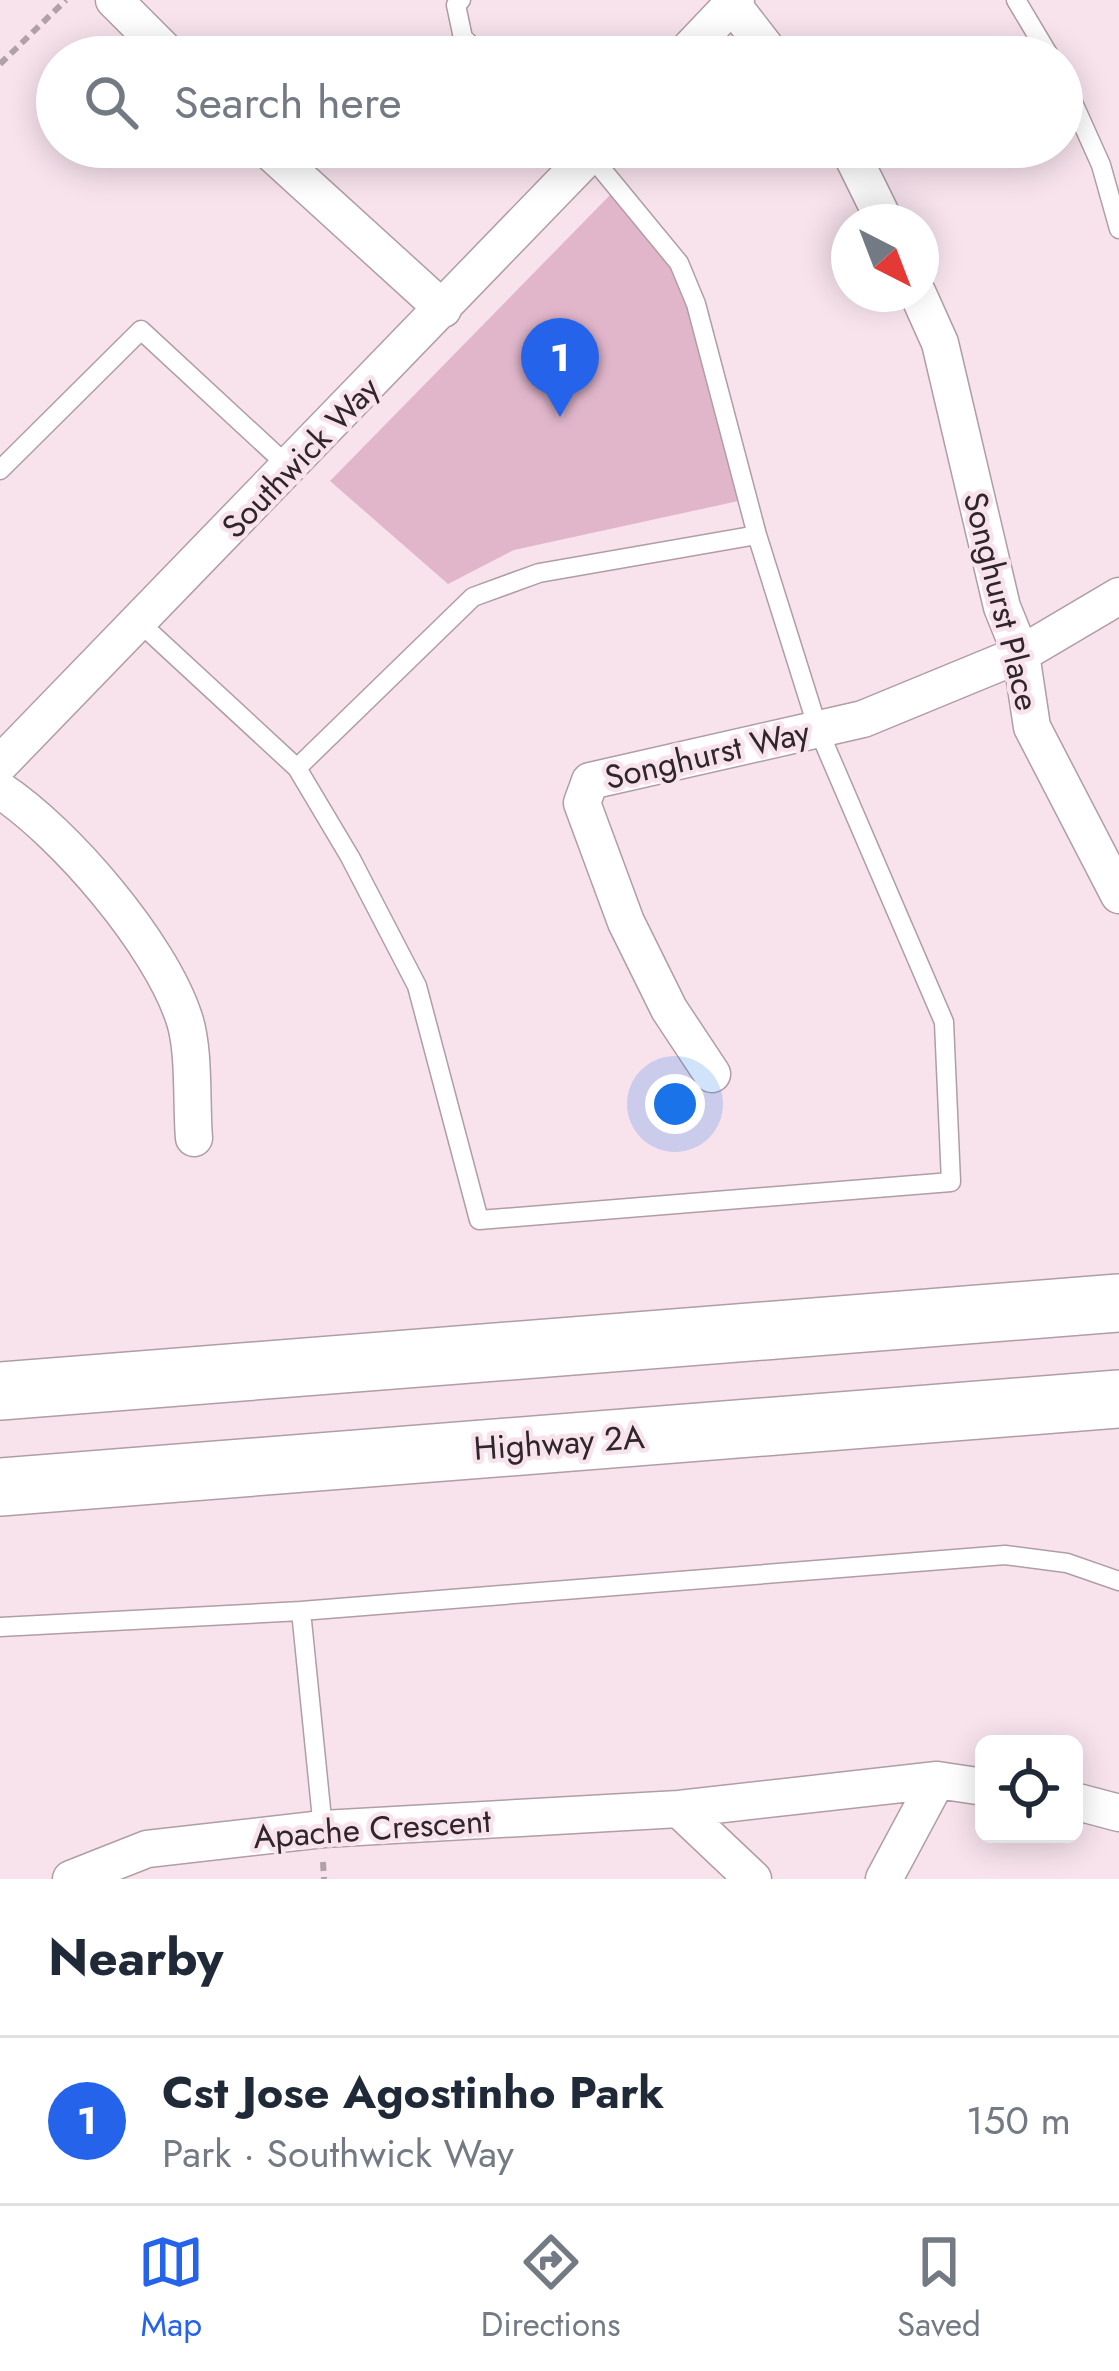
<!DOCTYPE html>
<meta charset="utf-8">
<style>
:root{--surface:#fff;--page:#f6f6f7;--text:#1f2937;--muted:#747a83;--line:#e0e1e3;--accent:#2563eb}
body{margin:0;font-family:Jost,sans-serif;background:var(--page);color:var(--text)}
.controls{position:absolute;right:36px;bottom:36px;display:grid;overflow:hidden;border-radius:18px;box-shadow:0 6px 30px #0003}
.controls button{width:108px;height:108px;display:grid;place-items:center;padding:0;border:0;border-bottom:3px solid var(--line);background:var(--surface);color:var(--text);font:60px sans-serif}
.compass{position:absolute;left:831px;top:204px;width:108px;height:108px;border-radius:50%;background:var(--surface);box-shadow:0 6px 30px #0003;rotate:138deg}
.you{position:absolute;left:675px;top:1104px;width:42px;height:42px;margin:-30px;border:9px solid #fff;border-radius:50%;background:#1a73e8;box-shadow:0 0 0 18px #1a73e833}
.badge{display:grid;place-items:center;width:78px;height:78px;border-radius:50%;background:var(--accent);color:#fff;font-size:39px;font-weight:700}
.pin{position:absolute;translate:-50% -99px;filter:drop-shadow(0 3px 6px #0008)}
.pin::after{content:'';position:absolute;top:63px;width:42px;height:36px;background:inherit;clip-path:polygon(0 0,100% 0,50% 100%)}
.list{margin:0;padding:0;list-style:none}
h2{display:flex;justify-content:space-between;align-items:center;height:156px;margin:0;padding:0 48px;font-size:51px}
h2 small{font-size:39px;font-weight:400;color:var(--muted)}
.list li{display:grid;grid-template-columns:78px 1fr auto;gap:36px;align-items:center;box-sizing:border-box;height:168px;padding:0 48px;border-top:3px solid var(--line)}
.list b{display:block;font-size:45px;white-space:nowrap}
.list p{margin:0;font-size:39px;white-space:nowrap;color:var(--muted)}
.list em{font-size:39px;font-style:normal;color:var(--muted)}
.icon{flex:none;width:66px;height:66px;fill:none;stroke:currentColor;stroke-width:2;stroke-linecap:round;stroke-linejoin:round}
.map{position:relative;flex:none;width:1119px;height:1879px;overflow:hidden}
.search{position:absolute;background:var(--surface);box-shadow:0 6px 30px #0003;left:36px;right:36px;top:36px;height:132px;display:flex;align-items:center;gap:30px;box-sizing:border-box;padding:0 42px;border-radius:66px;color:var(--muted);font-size:45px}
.sheet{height:324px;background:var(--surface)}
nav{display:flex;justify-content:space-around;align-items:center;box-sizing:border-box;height:168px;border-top:3px solid var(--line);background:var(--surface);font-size:33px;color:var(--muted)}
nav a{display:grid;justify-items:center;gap:6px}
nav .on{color:var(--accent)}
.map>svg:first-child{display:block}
.green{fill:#e1b6cb}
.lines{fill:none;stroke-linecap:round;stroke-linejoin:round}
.lane-casing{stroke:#b09da6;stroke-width:21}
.street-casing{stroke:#b09da6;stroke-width:39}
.primary-casing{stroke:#b09da6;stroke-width:60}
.path{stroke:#b0a0a8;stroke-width:6;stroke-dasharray:9 6;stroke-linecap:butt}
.lane{stroke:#fff;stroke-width:18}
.street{stroke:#fff;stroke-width:36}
.primary{stroke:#fff;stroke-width:57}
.labels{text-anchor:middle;stroke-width:9;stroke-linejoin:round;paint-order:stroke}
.street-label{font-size:33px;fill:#2e262a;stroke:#f8e3ed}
</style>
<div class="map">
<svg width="1119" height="1879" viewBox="0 0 1119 1879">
<rect width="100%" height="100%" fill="#f8e3ed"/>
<!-- green -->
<path class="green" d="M 613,192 L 679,264 L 743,500 L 514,550 L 448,584 L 330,481 Z"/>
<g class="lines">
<!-- lane casing -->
<g class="lane-casing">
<path id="lane" d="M 461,0 L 456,5 L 463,38 L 484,57
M 1016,0 L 1050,57
M 1062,78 L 1101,165 L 1119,229
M 586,150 L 679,263 L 696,304 L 757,535
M 0,470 L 141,330 L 289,467
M 139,622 L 297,768 L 350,857 L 417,986 L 479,1220 L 951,1182 L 944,1022 L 818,729 L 757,535 L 539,573 L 473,597 L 297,768
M 0,1627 L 301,1611
M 323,1829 L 301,1611 L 1005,1555 L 1067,1563 L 1119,1581"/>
</g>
<!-- street casing -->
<g class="street-casing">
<path id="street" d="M 114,0 L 171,57
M 732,4 L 773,57
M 682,57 L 736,0
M 265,147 L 443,309
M 848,147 L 885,222
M 918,294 L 940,343 L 1002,607 L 1021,654 L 1032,727 L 1119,895
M 0,764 L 597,147
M 0,790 C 65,833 160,944 184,1018 C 195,1050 191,1104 194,1138
M 712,1074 L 669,1009 L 626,922 L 582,803 L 590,781 L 863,719 L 1021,654 L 1119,596
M 1074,1801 L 1119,1813
M 679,1809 L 753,1879
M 71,1879 L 147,1849 L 323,1829 L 679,1809 L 937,1780 L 984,1787
M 884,1879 L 937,1780"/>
</g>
<!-- primary casing -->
<g class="primary-casing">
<path id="primary" d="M 0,1391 L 1119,1303
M 0,1487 L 1119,1399"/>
</g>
<!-- path -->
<path class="path" d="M 0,64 L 66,0
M 323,1862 L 324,1879"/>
<!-- lane -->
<use href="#lane" class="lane"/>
<!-- street -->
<use href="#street" class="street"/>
<!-- primary -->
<use href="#primary" class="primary"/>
</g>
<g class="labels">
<!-- street labels -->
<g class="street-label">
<text transform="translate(300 457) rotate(-46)" y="12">Southwick Way</text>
<text transform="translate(1002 601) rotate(76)" y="12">Songhurst Place</text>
<text transform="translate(707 754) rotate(-13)" y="12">Songhurst Way</text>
<text transform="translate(559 1442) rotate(-4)" y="12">Highway 2A</text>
<text transform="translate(372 1828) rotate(-4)" y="12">Apache Crescent</text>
</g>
</g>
</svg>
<div class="controls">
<button><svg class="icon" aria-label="locate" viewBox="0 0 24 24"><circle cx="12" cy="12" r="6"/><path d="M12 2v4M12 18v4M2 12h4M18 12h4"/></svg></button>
</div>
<svg class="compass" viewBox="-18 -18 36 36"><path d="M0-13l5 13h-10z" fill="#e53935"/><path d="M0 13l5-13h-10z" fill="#747a83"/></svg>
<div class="you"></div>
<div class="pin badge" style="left:560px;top:417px">1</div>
<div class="search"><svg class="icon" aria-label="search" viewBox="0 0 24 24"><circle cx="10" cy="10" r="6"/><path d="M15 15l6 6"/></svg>Search here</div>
</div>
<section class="sheet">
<h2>Nearby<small></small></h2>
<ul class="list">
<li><span class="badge">1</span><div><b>Cst Jose Agostinho Park</b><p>Park · Southwick Way</p></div><em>150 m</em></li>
</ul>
</section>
<nav>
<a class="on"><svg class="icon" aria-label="map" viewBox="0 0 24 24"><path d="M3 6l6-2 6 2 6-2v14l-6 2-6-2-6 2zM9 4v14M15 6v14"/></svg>Map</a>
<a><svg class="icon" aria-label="directions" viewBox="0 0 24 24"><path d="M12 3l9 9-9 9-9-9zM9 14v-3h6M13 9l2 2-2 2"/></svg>Directions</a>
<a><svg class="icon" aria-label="saved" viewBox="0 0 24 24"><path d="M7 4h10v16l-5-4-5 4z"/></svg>Saved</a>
</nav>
